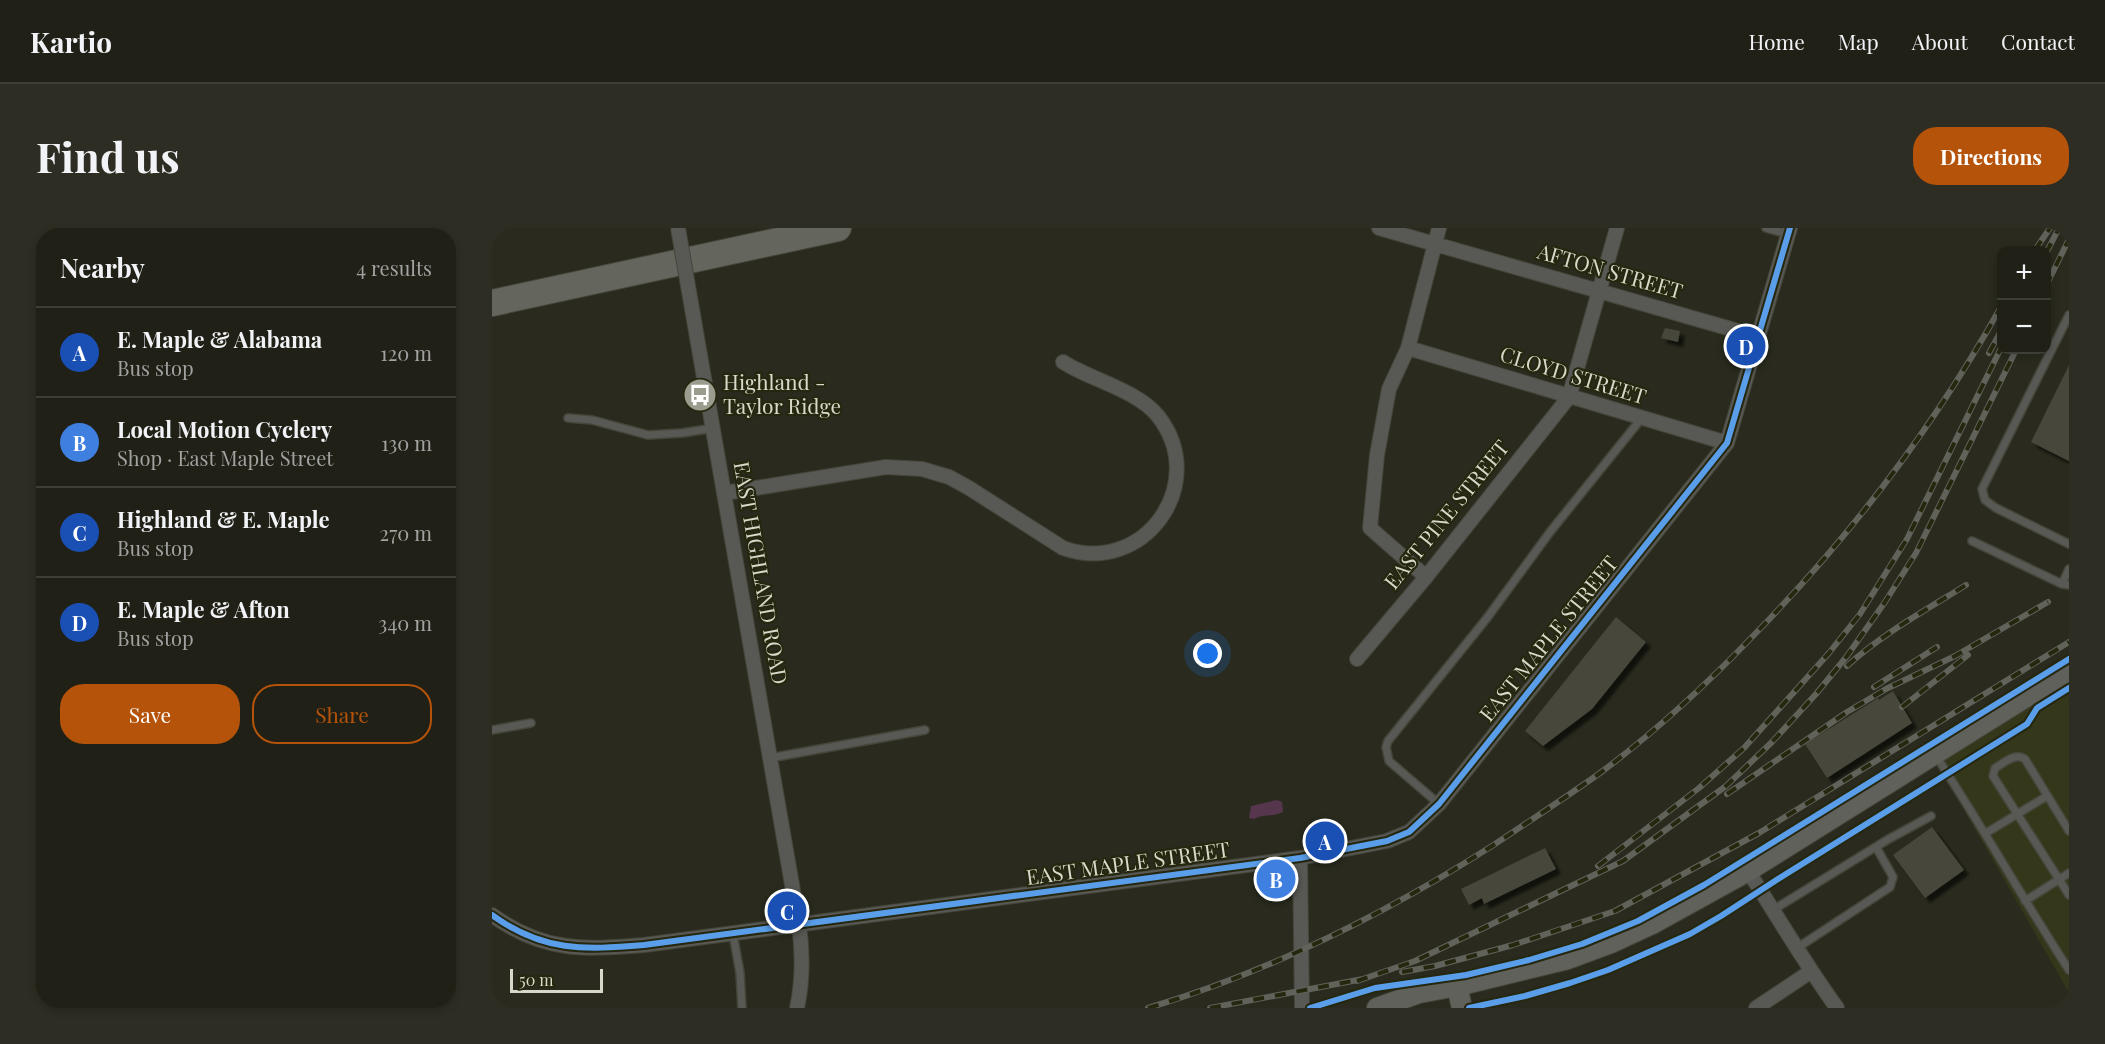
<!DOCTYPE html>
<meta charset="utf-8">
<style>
:root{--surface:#202016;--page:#2d2d23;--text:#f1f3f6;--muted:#a2a3a1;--line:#3d3e35;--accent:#b45309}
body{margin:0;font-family:"Playfair Display",serif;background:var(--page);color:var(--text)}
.controls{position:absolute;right:18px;top:18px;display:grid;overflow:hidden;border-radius:12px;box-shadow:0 3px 9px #0003}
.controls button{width:54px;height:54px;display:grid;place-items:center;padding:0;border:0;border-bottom:2px solid var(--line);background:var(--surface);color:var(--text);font:30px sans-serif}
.scale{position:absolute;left:18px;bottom:15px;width:93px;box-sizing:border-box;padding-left:6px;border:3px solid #d7d9ca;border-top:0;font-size:16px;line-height:21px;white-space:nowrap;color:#d7d9ca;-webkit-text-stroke:4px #25270e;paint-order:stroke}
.you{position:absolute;left:716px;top:426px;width:21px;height:21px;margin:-15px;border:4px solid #fff;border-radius:50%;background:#1a73e8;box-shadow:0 0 0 9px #1a73e833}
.badge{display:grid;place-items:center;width:39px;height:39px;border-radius:50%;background:var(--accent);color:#fff;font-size:20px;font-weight:700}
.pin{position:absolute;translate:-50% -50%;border:3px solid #fff;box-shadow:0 2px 6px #0006}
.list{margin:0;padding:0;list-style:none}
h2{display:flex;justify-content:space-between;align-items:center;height:78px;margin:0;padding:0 24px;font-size:26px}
h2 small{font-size:20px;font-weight:400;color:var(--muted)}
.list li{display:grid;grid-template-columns:39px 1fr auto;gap:18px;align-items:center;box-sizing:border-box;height:90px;padding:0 24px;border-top:2px solid var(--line)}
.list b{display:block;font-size:22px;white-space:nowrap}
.list p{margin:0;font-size:20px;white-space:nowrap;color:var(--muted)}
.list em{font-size:20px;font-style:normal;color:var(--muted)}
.actions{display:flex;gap:12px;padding:18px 24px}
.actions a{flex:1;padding:14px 0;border:2px solid var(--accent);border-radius:24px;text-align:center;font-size:21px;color:var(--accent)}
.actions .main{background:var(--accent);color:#fff}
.map{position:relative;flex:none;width:1577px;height:780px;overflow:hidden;border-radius:24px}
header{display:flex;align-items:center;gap:36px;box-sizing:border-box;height:84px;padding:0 30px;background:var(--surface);border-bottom:2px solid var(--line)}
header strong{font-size:28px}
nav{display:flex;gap:33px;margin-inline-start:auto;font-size:21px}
.intro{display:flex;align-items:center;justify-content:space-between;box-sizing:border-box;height:144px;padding:0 36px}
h1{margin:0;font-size:42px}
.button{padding:15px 27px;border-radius:24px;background:var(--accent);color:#fff;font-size:21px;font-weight:700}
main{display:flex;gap:36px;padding:0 36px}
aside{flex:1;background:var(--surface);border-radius:24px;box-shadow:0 3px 9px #0003}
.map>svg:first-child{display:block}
.built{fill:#34371a}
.green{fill:#55364d}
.building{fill:#46473b;filter:url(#shadow)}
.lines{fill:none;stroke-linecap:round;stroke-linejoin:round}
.lane-casing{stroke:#45463a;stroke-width:10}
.street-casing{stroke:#45463a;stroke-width:16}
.secondary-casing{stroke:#45463a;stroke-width:22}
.highway-casing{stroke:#45463a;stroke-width:28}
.lane{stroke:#585854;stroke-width:7}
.street{stroke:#585854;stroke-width:14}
.secondary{stroke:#61615c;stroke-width:20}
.highway{stroke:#64655d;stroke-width:26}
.rail-casing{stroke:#61625a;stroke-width:6}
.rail{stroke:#25270e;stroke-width:4;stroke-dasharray:11;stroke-linecap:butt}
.street-bridge-casing{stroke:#45463a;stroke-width:16;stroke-linecap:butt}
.street-bridge{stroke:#585854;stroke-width:14}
.cycleway-casing{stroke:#25270e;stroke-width:10}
.cycleway{stroke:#5a9eea;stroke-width:6}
.labels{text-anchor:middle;stroke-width:4.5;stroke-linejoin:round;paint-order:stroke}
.street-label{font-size:21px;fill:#d7d9ca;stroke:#25270e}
.poi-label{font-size:21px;fill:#d7d9ca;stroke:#25270e;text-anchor:start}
</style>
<header>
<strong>Kartio</strong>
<nav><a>Home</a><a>Map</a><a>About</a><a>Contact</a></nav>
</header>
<div class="intro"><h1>Find us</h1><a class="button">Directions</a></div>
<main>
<aside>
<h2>Nearby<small>4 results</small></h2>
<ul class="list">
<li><span class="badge" style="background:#1a4fb4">A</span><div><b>E. Maple &amp; Alabama</b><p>Bus stop</p></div><em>120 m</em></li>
<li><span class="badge" style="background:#3f7fe0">B</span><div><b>Local Motion Cyclery</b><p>Shop · East Maple Street</p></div><em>130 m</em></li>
<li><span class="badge" style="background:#1a4fb4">C</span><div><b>Highland &amp; E. Maple</b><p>Bus stop</p></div><em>270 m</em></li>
<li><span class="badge" style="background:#1a4fb4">D</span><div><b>E. Maple &amp; Afton</b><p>Bus stop</p></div><em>340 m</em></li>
</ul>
<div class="actions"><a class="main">Save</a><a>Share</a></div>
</aside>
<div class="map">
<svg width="1577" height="780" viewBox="0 0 1577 780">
<defs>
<filter id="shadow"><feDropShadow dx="5" dy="5" stdDeviation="1.5" flood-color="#0009"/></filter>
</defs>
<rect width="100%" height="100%" fill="#2a2b1e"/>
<!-- built -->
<path class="built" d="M 1577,428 L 1577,765 L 1434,515 Z"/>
<!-- green -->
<path class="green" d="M 785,572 L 790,574 L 791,584 C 781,589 771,586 762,591 L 757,590 L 759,578 Z"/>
<!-- building -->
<path class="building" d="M 1173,100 L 1188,103 L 1186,114 L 1169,110 Z
M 1577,137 L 1577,233 L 1539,214 Z
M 1124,389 L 1154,414 L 1100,481 L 1051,518 L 1033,503 Z
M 1401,463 L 1420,495 L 1335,550 L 1313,516 L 1386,470 L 1387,472 Z
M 1440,599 L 1472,642 L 1433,670 L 1401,627 Z
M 1053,620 L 1064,641 L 992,676 L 990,670 L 977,677 L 969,661 Z"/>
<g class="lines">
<!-- lane casing -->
<g class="lane-casing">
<path id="lane" d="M 1274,0 L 1296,6
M 1577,87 L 1490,261 L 1493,272 L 1504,280 L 1577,316
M 76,190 L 100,192 L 156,207 L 190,205 L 222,200
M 1480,313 L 1570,356 L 1577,357
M 1570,356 L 1577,341
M 0,502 L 39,495
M 1444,528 C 1490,598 1531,671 1577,742
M 278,530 L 433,502
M 947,576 L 897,533 L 894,519 L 896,513 L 995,390 L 1058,304 L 1149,191
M 1577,603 L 1533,531 C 1523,524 1512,535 1503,540 L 1501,548 L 1577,667
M 1494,605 L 1555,568
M 1533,673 L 1577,645
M 1281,682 L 1395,612 L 1439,588
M 241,706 L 248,745 L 250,780
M 1305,720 L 1398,659 L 1401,649 L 1384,619"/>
</g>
<!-- street casing -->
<g class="street-casing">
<path id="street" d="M 887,0 L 1267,109
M 199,75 L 307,697 C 311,726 311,752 305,780
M 916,120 L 1235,215
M 233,265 L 394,239 L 430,241 L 457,249 L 477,260 L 571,320 C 651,349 719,256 666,188 C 645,162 599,152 571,134
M 934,349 L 878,300 L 885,227 L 897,161 L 916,120 L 947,0
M 865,431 L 934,349 L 1077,169 L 1125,0
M 808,630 L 810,780
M 1256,643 C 1286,689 1313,736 1345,780
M 0,687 C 51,724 92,722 152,717 L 808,630 L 895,613 L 917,604 L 947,576 L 1235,215 L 1298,0
M 1264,780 L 1318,744"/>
</g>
<!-- secondary casing -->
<g class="secondary-casing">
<path id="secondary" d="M 965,758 L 970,780
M 885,780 L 927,765 L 965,758 L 1076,731 L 1119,715 L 1160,696 L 1256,643 L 1577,442"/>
</g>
<!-- highway casing -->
<g class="highway-casing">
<path id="highway" d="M 0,75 L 346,0"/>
</g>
<!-- lane -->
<use href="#lane" class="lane"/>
<!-- street -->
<use href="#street" class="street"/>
<!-- secondary -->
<use href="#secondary" class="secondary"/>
<!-- highway -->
<use href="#highway" class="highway"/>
<!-- rail casing -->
<g class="rail-casing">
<path id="rail" d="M 1543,22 L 1558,0
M 1554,25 L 1567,0
M 1554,58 L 1577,11
M 1497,125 L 1510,101
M 1355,438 C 1390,406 1434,382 1474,357
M 1382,459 L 1445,419
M 1410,479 L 1476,427
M 1235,566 L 1355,484 L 1394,461 L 1463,428 L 1556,374
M 1106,638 L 1207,560 L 1252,520 L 1337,425 L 1368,386 L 1415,311 L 1510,118
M 910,744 L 943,738 L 1021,717 L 1123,683 L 1267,605 L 1577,414
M 865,753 L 923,733 L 1131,633 L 1234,558 L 1280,514 L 1324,466 L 1355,428 L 1393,374 L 1424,325 L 1524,122
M 656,780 C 777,744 893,686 1000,618 C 1036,594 1073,570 1108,545 C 1163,504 1214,457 1261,408 C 1358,309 1442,199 1510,77
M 718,780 L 871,751"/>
</g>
<!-- rail -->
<use href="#rail" class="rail"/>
<!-- street-bridge casing -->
<g class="street-bridge-casing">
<path id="street-bridge" d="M 186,0 L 199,75"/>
</g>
<!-- street-bridge -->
<use href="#street-bridge" class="street-bridge"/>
<!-- cycleway casing -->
<g class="cycleway-casing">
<path id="cycleway" d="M 0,687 C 51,724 92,722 152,717 L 808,630 L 895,613 L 917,604 L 947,576 L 1235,215 L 1298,0
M 818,780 L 883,760 L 974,747 L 1037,732 L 1090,716 L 1146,693 L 1212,657 L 1577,431
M 977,780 L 1033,768 L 1078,755 L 1116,742 L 1198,706 L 1229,688 L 1286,651 L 1535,496 L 1545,480 L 1577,460"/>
</g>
<!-- cycleway -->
<use href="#cycleway" class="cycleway"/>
</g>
<!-- icons -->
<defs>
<g id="bus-disc" transform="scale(1.725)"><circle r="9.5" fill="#9a9c8e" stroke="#25270e"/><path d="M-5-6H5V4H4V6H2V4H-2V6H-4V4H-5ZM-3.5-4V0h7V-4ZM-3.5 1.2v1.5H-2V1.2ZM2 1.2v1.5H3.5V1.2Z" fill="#fff"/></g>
</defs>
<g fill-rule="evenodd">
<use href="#bus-disc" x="208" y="167"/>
</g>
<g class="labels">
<!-- street labels -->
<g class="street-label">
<text transform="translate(1118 44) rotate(16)" y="7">AFTON STREET</text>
<text transform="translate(1081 148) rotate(17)" y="7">CLOYD STREET</text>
<text transform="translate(955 287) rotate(-51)" y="7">EAST PINE STREET</text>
<text transform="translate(268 345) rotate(80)" y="7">EAST HIGHLAND ROAD</text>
<text transform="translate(1057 411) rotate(-51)" y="7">EAST MAPLE STREET</text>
<text transform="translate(636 636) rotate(-8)" y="7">EAST MAPLE STREET</text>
</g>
<!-- poi labels -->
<g class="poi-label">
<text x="231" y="162">Highland -<tspan x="231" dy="24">Taylor Ridge</tspan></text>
</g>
</g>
</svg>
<div class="controls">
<button>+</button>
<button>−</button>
</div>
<div class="scale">50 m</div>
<div class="you"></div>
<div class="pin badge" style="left:833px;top:613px;background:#1a4fb4">A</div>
<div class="pin badge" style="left:784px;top:651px;background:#3f7fe0">B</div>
<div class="pin badge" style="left:295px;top:683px;background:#1a4fb4">C</div>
<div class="pin badge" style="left:1254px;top:118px;background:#1a4fb4">D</div>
</div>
</main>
